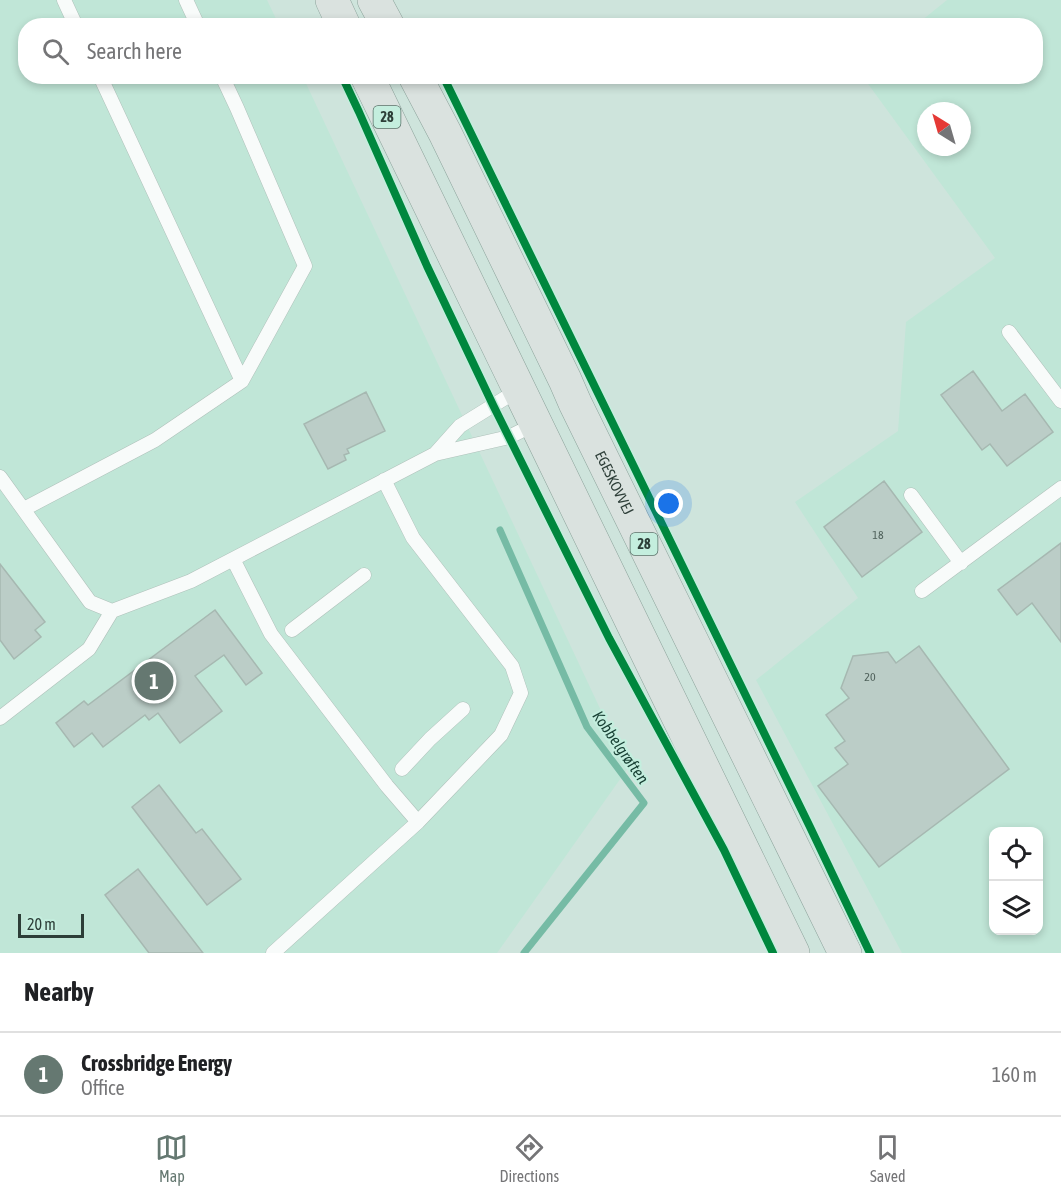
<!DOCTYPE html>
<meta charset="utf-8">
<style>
:root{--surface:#fff;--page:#f6f6f6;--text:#202124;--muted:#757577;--line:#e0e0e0;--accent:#657871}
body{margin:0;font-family:"Asap Condensed",sans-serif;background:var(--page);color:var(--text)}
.controls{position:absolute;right:18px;bottom:18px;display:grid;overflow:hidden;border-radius:12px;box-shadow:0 3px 9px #0003}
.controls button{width:54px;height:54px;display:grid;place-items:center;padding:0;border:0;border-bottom:2px solid var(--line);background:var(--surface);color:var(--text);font:30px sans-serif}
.compass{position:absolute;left:917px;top:102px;width:54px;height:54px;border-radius:50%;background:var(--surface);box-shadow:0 3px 9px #0003;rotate:323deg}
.scale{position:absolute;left:18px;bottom:15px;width:66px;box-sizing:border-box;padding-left:6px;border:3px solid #2d3e38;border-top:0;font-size:16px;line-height:21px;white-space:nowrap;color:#2d3e38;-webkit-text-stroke:4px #c4eede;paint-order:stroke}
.you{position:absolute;left:669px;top:504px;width:21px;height:21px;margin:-15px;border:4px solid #fff;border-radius:50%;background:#1a73e8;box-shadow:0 0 0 9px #1a73e833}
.badge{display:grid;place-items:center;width:39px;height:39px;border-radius:50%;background:var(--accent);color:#fff;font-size:20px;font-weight:700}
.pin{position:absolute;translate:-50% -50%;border:3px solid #fff;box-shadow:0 2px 6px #0006}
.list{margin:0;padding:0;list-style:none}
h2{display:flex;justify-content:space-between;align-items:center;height:78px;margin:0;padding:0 24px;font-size:26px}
h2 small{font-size:20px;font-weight:400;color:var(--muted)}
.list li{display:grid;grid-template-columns:39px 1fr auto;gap:18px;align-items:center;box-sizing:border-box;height:84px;padding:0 24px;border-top:2px solid var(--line)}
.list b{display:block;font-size:22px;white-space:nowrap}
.list p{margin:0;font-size:20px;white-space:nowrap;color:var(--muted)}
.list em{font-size:20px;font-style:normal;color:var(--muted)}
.icon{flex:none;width:33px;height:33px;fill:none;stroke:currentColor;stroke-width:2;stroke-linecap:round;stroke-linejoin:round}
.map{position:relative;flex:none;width:1061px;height:953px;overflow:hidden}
.search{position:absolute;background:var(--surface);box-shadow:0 3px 9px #0003;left:18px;right:18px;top:18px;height:66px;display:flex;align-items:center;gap:15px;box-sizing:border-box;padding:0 21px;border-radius:24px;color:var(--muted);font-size:22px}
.sheet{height:162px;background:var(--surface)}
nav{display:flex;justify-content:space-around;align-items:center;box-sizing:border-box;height:84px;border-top:2px solid var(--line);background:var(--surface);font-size:16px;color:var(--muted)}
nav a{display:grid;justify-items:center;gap:3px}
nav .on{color:var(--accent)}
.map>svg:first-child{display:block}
.built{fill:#c0e6d7;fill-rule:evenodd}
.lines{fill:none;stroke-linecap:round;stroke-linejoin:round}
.stream{stroke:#76bba5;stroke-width:7}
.building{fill:#bbcdc7;stroke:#a6b8b1;stroke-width:1.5}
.lane-casing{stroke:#afc1ba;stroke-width:15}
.primary-casing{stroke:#8ca39b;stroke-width:34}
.lane{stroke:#f8fbfa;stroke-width:14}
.primary{stroke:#dae2df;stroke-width:33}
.cycleway-casing{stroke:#c4eede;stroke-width:11}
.cycleway{stroke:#00873e;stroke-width:8}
.labels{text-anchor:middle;stroke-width:4.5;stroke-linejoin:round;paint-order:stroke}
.number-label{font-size:12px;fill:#50625c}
.shield{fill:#c4eede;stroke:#5a736a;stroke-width:1.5}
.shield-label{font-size:14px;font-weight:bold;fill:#2d3e38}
.street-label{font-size:15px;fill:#2d3e38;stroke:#c4eede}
.water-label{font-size:16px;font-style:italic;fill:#163e32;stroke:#c4eede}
</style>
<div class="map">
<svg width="1061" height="953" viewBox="0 0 1061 953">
<rect width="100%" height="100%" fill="#cee4dc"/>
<!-- built -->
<path class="built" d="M 0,0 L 267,0 L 279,25 L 26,26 L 26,76 L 303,77 L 628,768 L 497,953 L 0,953 Z
M 947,0 L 1061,0 L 1061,953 L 902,953 L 756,680 L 858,598 L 795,502 L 898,431 L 906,322 L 995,258 L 863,77 L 1036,76 L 1036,26 L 916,25 ZM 926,111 L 962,111 L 962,147 L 926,147 ZM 994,832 L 1038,832 L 1038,930 L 994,930 Z"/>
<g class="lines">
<!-- stream -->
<path class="stream" d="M 500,530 L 587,727 L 644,803 L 524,953"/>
</g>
<!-- building -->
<path class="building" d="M 973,371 L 1002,411 L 1025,394 L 1053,432 L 1007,466 L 990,444 L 982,450 L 941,395 Z
M 366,392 L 385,431 L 347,449 L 349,453 L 344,455 L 346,460 L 328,469 L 304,424 Z
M 884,481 L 922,532 L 862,577 L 824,527 Z
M 1061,543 L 1061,642 L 1032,603 L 1017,615 L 998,590 Z
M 0,564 L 45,622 L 35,630 L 41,637 L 14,659 L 0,640 Z
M 215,610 L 262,673 L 246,685 L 224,655 L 195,676 L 222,711 L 180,743 L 158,713 L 149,720 L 145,715 L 103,747 L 92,733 L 74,747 L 56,723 L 84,701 L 88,705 Z
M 919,646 L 1009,769 L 879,867 L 818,786 L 848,764 L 835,748 L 845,741 L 826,715 L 849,698 L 841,688 L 853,656 L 888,652 L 896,663 Z
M 159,785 L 196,833 L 202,829 L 241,879 L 207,905 L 132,807 Z
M 138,869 L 203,953 L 149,953 L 105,895 Z"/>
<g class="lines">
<!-- lane casing -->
<g class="lane-casing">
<path id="lane" d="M 64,0 L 76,26
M 186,0 L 198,26
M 100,76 L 242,381
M 1009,332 L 1061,401
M 435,454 L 460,426 L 518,390
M 0,477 L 90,602 L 112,611 L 191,581 L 435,454 L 509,437 L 535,424
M 911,495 L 961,563
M 24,509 L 155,440 L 242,381 L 305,266 L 237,108 L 222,76
M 233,559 L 271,634 L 387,786 L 418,822
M 922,591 L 1061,488
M 292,630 L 364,575
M 0,718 L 89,649 L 112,611
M 402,769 L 430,739 L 463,709
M 273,953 L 418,822 L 501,735 L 521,693 L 512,666 L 413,538 L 384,480"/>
</g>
<!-- primary casing -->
<g class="primary-casing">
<g id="primary">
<path d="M 332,0 L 344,26"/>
<path d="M 374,0 L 388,26"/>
<path d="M 367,76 C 507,370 652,660 793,953"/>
<path id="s1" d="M 415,76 L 445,133 L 565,380 L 575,403 L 845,953"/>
</g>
</g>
<!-- lane -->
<use href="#lane" class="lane"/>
<!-- primary -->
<use href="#primary" class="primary"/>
<!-- cycleway casing -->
<g class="cycleway-casing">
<path id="cycleway" d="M 342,76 L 359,112 L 427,266 L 493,405 L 609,638 L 724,850 L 773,953
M 443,76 L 810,827 L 870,953"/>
</g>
<!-- cycleway -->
<use href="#cycleway" class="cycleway"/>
</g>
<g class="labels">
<!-- number labels -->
<g class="number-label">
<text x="878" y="539">18</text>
<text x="870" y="681">20</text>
</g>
<!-- shield labels -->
<g class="shield">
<rect x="373.5" y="106" width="27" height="22" rx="4.5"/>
<rect x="630.5" y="533" width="27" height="22" rx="4.5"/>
</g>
<g class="shield-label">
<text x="387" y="122">28</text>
<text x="644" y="549">28</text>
</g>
<!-- street labels -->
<g class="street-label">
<text dy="5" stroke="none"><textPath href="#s1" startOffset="453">EGESKOVVEJ</textPath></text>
</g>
<!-- water labels -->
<g class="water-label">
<text transform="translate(621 747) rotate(55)" y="6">Kobbelgrøften</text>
</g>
</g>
</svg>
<div class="controls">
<button><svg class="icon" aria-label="locate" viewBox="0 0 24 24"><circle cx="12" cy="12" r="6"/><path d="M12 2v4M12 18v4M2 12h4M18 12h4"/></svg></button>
<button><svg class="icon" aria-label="layers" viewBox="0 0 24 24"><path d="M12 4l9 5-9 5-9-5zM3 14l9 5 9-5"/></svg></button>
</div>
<svg class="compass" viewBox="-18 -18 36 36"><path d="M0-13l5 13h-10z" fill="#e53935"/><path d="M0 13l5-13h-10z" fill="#757577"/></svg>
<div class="scale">20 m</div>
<div class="you"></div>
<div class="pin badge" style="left:154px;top:681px">1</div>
<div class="search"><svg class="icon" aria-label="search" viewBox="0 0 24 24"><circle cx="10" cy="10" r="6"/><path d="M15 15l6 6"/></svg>Search here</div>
</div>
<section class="sheet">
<h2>Nearby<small></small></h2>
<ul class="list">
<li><span class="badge">1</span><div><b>Crossbridge Energy</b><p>Office</p></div><em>160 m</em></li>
</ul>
</section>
<nav>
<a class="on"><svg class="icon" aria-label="map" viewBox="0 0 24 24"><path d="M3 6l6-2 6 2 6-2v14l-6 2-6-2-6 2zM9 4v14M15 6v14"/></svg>Map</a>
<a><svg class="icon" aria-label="directions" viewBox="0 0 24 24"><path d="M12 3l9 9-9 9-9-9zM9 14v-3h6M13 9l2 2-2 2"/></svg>Directions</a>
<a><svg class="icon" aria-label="saved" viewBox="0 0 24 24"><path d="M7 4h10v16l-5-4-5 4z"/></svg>Saved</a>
</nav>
